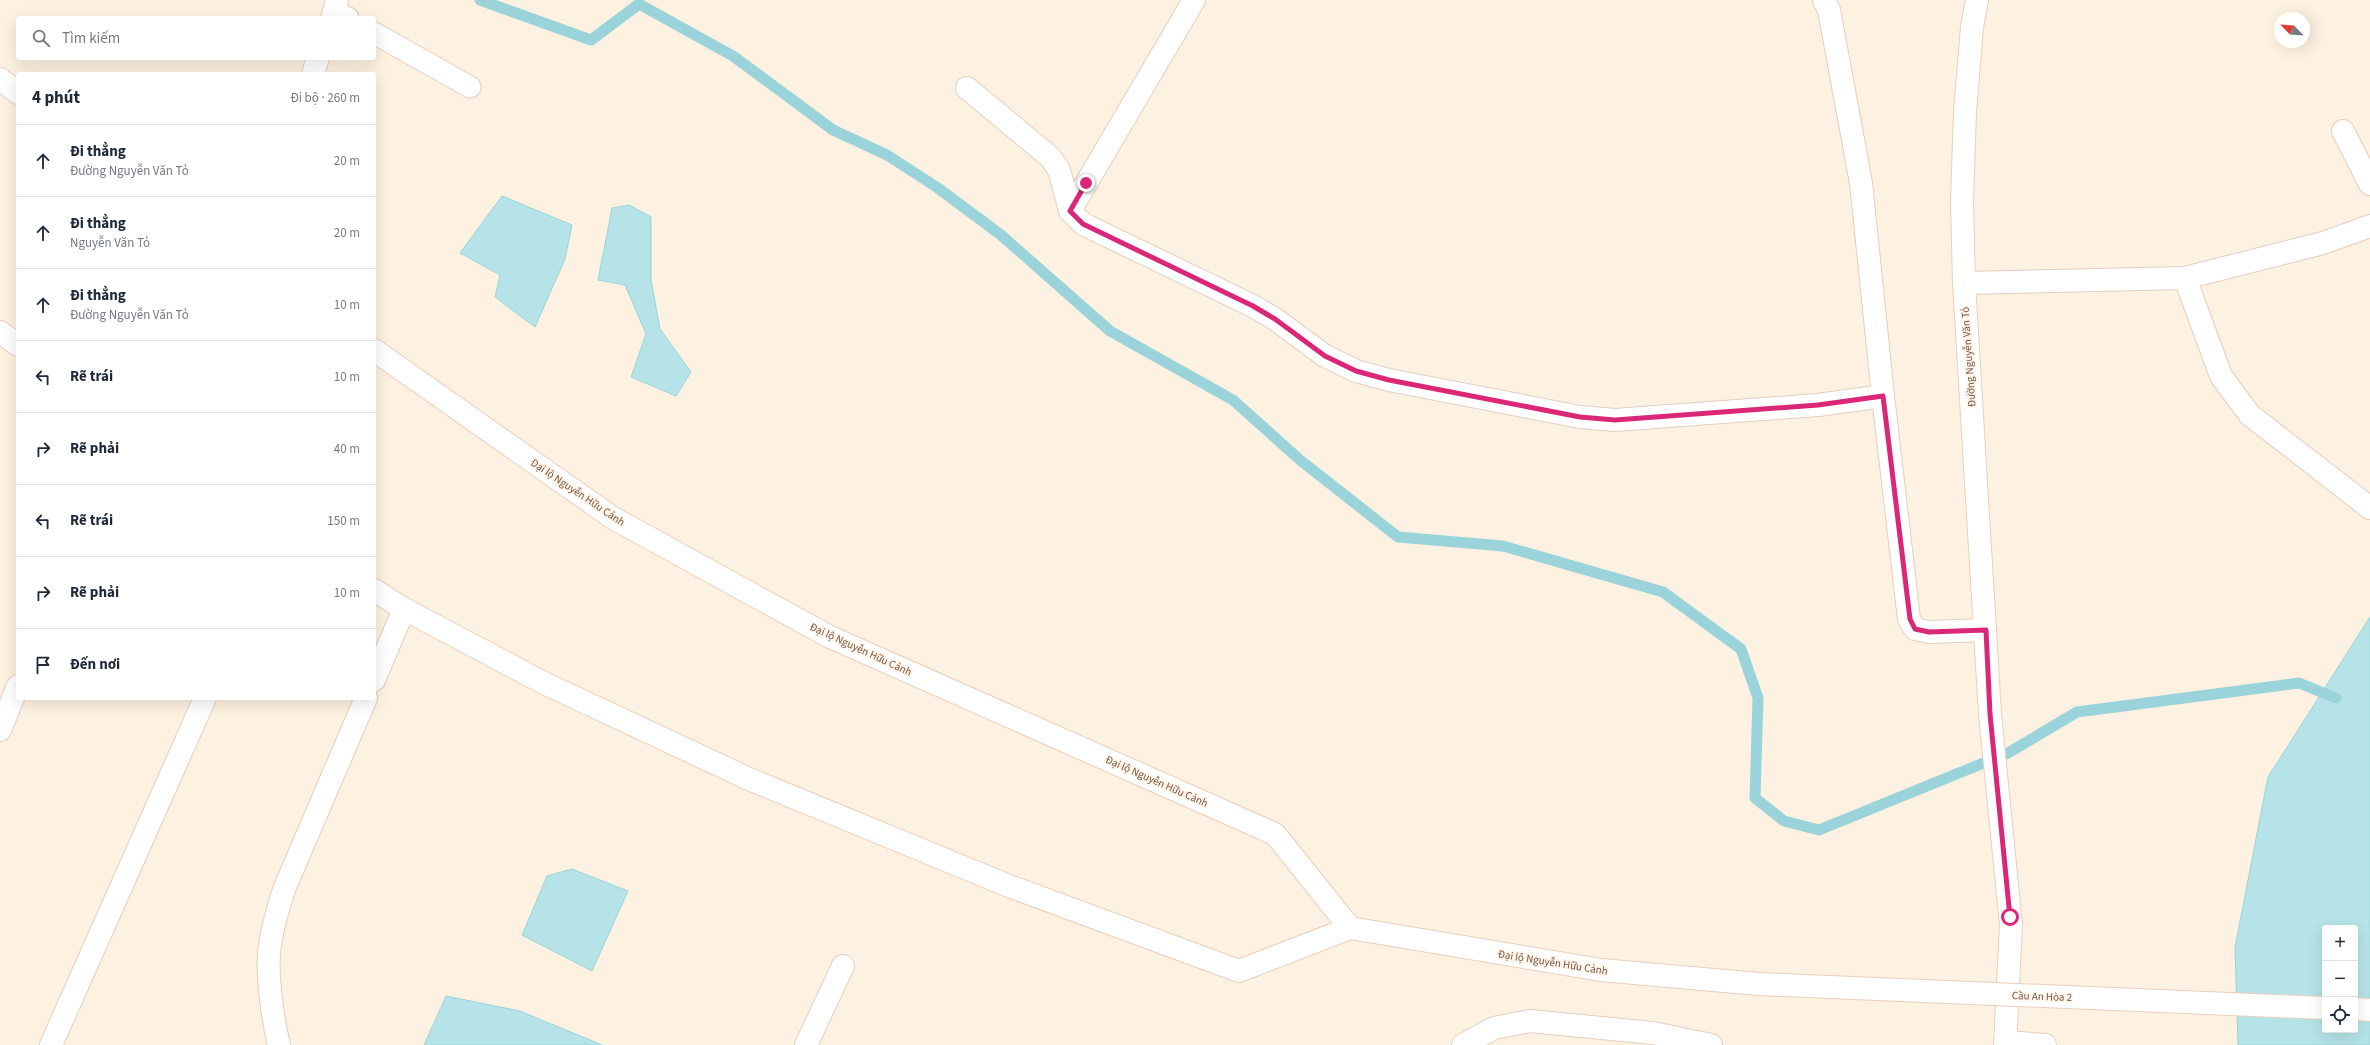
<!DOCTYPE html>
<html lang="vi">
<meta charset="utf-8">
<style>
:root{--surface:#fff;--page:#f6f6f7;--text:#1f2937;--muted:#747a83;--line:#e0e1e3}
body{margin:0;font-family:"Source Sans 3",sans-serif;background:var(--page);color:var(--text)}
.controls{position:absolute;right:12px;bottom:12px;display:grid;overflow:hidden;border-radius:4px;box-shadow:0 4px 16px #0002}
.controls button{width:36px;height:36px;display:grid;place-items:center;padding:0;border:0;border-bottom:1px solid var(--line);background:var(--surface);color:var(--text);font:20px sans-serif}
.compass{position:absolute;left:2274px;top:12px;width:36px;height:36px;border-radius:50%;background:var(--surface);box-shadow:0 4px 16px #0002;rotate:295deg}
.stop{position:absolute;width:12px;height:12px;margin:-9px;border:3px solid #db2777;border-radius:50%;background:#fff}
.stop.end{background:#db2777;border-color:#fff;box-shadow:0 1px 4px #0008}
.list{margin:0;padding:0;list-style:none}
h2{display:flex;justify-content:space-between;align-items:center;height:52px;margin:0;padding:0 16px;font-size:17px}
h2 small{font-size:13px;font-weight:400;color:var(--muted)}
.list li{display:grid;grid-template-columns:26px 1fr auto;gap:12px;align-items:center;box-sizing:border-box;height:72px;padding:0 16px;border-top:1px solid var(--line)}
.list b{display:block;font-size:15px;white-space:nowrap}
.list p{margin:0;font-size:13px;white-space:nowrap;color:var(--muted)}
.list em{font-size:13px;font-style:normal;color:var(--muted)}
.icon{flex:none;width:22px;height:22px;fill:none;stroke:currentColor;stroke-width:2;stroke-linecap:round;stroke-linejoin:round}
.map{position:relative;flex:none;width:2370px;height:1045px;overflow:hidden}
.search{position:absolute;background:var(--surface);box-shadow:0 4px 16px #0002;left:16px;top:16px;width:360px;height:44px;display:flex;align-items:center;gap:10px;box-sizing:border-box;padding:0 14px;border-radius:4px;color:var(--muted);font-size:15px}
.panel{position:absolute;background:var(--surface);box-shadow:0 4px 16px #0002;left:16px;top:72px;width:360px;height:628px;border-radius:4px}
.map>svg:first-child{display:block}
.water{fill:#b5e3e8;stroke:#9ad4da;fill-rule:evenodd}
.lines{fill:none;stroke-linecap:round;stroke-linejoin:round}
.stream{stroke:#9ad4da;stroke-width:11}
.lane-casing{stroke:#e4cebf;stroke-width:23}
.street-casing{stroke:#e4cebf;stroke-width:24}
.secondary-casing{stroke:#eacfbc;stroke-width:24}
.lane{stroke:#fff;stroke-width:21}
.street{stroke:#fff;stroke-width:22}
.secondary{stroke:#fff;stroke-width:22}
.secondary-bridge-casing{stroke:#eacfbc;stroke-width:24;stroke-linecap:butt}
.secondary-bridge{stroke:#fff;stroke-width:22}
.route{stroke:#db2777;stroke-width:5}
.labels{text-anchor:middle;stroke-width:3.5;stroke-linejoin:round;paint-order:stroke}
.street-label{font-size:11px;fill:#765546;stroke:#fff5e8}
</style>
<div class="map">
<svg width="2370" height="1045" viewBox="0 0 2370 1045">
<rect width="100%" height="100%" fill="#fdf1e1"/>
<!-- water -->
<path class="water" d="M 502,196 L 572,225 L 565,259 L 535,327 L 495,297 L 500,275 L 460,253 Z
M 629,205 L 651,217 L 651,280 L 660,329 L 691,372 L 676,396 L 631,377 L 646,334 L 625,285 L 598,280 L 612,208 Z
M 2370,617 L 2370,1045 L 2238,1045 L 2235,947 L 2268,777 ZM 2325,928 L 2355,928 L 2355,1030 L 2325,1030 Z
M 572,869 L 628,891 L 592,971 L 522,935 L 547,876 Z
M 446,996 L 520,1011 L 602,1045 L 424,1045 Z"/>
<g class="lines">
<!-- stream -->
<path class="stream" d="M 480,0 L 591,40 L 639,4 L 733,56 L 833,130 L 887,155 L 938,188 L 1001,235 L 1110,331 L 1233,400 L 1300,460 L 1398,537 L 1503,546 L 1663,592 L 1741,649 L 1758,698 L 1755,798 L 1784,821 L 1819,830 L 2008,753 L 2077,712 L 2299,683 L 2336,698"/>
<!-- lane casing -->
<g class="lane-casing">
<path id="lane" d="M 335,11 L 348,18
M 374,33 L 470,87"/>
</g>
<!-- street casing -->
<g class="street-casing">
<path id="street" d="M 1824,0 L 1829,10 L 1861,183 L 1883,396 L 1909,619 L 1915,629 L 1929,632 L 1985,630
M 332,18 L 337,0
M 313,74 L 318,58
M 967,88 L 1050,157 L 1059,170 L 1070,211 L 1083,224 L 1253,306 L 1275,319 L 1325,356 L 1356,371 L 1389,380 L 1580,417 L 1615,420 L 1818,405 L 1883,396
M 2343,131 L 2370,184
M 1070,211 L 1194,0
M 2185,278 L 2323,243 L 2370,226
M 1964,283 L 2185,278 L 2221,376 L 2250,415 L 2370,508
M 374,680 L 404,609
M 0,730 L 18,686
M 2006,1042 L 2045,1045
M 51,1045 L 205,698
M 279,1045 C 273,1021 267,977 269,953 C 271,931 278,908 285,887 L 366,698
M 806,1045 L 843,966
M 1463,1045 L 1494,1028 L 1530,1021 L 1653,1033 L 1711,1045"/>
</g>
<!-- secondary casing -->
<g class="secondary-casing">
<path id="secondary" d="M 1977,0 L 1972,27 L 1965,111 L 1962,202 L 1964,283 L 1990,714 L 2011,925 L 2005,1045
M 0,79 L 18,93
M 0,332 L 18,345
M 374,350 L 613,518 L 828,636 L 1275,834 L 1350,928
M 374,590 L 404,609 L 544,683 L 749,779 L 1009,886 L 1239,971 L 1350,928 L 1601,970 L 1759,984
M 2355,1009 L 2370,1010"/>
</g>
<!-- lane -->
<use href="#lane" class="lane"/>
<!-- street -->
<use href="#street" class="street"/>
<!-- secondary -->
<use href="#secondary" class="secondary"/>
<!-- secondary-bridge casing -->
<g class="secondary-bridge-casing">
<path id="secondary-bridge" d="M 1759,984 L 2325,1008"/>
</g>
<!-- secondary-bridge -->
<use href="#secondary-bridge" class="secondary-bridge"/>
</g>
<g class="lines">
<!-- route -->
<path class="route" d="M 1086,183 L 1070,211 L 1083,224 L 1253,306 L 1275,319 L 1325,356 L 1356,371 L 1389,380 L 1580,417 L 1615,420 L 1818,405 L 1883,396 L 1910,619 L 1915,629 L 1929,632 L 1986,630 L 1990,714 L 2010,917"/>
</g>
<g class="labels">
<!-- street labels -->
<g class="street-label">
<text transform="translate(1968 357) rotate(-94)" y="4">Đường Nguyễn Văn Tỏ</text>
<text transform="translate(578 492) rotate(34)" y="4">Đại lộ Nguyễn Hữu Cảnh</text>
<text transform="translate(861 649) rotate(25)" y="4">Đại lộ Nguyễn Hữu Cảnh</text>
<text transform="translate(1157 781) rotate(24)" y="4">Đại lộ Nguyễn Hữu Cảnh</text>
<text transform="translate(1553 962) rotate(9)" y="4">Đại lộ Nguyễn Hữu Cảnh</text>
<text transform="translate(2042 996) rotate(2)" y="4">Cầu An Hòa 2</text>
</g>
</g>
</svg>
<div class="controls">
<button>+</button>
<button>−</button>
<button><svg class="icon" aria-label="locate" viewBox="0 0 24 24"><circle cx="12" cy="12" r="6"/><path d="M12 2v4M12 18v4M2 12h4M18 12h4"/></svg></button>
</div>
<svg class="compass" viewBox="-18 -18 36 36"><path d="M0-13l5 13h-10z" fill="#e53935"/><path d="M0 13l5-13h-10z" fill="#747a83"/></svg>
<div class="stop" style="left:2010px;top:917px"></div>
<div class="stop end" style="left:1086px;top:183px"></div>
<div class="search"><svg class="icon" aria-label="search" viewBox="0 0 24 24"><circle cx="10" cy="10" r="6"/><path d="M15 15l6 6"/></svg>Tìm kiếm</div>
<section class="panel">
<h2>4 phút<small>Đi bộ · 260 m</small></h2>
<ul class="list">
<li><svg class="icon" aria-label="ahead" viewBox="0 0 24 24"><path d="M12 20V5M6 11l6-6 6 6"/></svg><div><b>Đi thẳng</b><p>Đường Nguyễn Văn Tỏ</p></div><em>20 m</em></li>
<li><svg class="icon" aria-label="ahead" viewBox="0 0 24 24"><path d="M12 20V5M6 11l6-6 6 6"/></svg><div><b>Đi thẳng</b><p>Nguyễn Văn Tỏ</p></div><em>20 m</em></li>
<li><svg class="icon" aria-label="ahead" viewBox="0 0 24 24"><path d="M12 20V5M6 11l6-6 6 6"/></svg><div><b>Đi thẳng</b><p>Đường Nguyễn Văn Tỏ</p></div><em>10 m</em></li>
<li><svg class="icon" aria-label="left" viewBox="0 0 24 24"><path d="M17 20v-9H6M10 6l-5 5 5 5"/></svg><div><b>Rẽ trái</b></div><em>10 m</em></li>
<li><svg class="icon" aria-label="right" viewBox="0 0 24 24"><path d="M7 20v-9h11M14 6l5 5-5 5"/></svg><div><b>Rẽ phải</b></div><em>40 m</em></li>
<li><svg class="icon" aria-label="left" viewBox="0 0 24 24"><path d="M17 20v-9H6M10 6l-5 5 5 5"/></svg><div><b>Rẽ trái</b></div><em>150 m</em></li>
<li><svg class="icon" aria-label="right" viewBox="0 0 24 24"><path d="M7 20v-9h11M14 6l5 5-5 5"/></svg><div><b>Rẽ phải</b></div><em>10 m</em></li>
<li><svg class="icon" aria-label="arrive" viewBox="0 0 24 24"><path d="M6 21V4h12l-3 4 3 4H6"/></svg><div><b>Đến nơi</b></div></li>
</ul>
</section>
</div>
